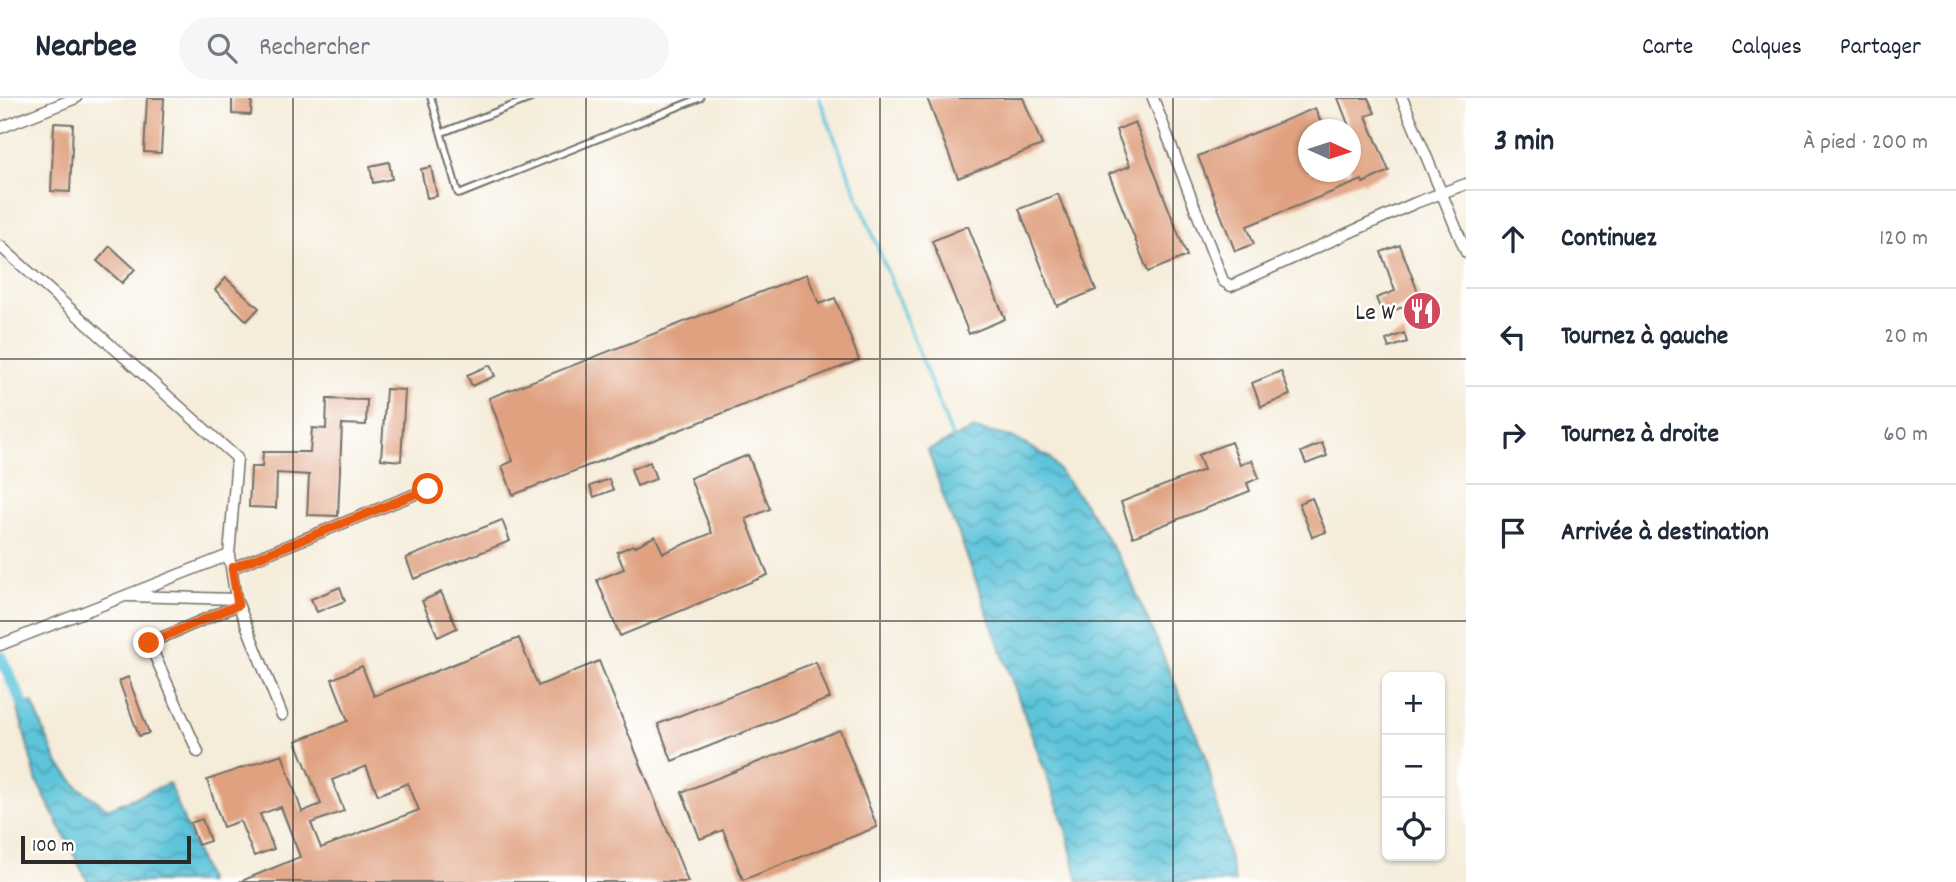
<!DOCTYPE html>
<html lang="fr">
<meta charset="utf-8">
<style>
:root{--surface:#fff;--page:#f6f6f7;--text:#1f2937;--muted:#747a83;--line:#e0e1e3}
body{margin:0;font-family:Dekko,sans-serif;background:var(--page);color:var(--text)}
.controls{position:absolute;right:21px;bottom:21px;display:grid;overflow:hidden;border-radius:10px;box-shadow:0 2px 5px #0004}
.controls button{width:63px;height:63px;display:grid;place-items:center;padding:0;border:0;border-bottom:2px solid var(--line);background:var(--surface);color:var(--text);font:35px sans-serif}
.compass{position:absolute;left:1298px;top:21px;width:63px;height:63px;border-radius:50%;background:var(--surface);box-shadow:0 2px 5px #0004;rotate:93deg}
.scale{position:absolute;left:21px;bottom:18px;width:170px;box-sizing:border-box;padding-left:7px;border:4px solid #2b2b2b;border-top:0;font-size:19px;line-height:24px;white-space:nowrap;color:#2b2b2b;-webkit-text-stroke:5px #fff;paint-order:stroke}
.stop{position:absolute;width:21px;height:21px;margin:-16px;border:5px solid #ea580c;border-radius:50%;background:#fff}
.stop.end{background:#ea580c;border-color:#fff;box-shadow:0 2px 7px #0008}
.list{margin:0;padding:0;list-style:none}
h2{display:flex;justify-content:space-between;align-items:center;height:91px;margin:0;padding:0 28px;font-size:30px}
h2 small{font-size:23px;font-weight:400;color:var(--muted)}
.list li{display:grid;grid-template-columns:46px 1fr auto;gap:21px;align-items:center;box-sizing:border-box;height:98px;padding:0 28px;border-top:2px solid var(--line)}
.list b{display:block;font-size:26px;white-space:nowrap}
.list em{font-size:23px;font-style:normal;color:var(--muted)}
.icon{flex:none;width:38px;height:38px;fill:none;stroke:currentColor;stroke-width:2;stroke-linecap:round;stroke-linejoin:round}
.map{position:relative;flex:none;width:1466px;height:784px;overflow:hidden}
header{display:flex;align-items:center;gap:42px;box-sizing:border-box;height:98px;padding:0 35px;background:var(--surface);border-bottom:2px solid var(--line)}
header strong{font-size:33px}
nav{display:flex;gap:38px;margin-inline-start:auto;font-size:24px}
.search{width:490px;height:63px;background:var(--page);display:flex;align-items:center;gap:18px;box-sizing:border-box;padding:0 24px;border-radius:38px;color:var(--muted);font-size:26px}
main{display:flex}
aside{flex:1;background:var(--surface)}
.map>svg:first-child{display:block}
.water{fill:url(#water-waves);stroke:#447882;stroke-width:2}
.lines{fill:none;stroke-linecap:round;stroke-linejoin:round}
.stream{stroke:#5dc4da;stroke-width:3.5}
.canal{stroke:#5dc4da;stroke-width:12}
.building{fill:#e0a180;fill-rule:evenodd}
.service-casing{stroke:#726f68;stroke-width:9}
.minor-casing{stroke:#726f68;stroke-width:13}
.service{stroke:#fff;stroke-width:5}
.minor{stroke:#fff;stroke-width:10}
.route{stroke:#ea580c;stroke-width:9}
.grid{fill:none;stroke:#2b2b2b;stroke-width:2;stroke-opacity:0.55}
.labels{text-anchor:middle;stroke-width:5;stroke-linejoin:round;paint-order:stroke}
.poi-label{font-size:24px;fill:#2b2b2b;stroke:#fff;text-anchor:end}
</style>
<header>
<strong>Nearbee</strong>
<div class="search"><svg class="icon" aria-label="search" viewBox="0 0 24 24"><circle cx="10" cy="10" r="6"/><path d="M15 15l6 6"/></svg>Rechercher</div>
<nav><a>Carte</a><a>Calques</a><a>Partager</a></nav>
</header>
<main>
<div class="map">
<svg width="1466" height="784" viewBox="0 0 1466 784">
<defs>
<pattern id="water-waves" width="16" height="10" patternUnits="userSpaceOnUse" patternTransform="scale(1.75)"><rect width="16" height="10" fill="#5dc4da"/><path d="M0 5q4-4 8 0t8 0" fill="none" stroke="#4d9fb1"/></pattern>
</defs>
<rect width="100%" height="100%" fill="#fff"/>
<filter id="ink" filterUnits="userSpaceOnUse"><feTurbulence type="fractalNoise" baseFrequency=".0143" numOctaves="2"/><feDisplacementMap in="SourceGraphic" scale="14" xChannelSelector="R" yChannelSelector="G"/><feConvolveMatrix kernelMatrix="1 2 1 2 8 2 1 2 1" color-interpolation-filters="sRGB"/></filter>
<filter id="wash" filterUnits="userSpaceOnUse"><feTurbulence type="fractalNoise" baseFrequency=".00686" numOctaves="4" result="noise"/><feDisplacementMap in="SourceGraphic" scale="28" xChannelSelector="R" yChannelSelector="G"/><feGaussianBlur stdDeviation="1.57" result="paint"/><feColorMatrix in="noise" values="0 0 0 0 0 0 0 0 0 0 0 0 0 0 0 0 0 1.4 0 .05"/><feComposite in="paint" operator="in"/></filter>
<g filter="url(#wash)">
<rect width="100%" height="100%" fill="#f5ecd9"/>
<!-- water -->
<path class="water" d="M 974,331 L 1012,339 L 1050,360 L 1089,412 L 1126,472 L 1205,655 L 1235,784 L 1078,784 L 1066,731 L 958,434 L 948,412 L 928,352 Z
M 32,604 L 57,664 L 78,689 L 108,711 L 169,685 L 208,784 L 88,784 L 37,684 L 18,611 Z"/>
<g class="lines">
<!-- stream -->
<path class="stream" d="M 819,0 L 953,341"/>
<!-- canal -->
<path class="canal" d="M 0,558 L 30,621"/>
</g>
<g id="blocks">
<!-- building -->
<path class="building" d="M 147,0 L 164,0 L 161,55 L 144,54 Z
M 232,0 L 252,0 L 251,17 L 232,16 Z
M 927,0 L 1023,0 L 1042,47 L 958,80 Z
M 1338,0 L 1368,0 L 1375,15 L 1366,18 L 1389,73 L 1363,85 L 1362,82 L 1247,128 L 1254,146 L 1235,153 L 1198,58 L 1315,10 L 1324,32 L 1308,32 L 1308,74 L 1350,74 L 1350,31 Z
M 1135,24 L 1187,158 L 1148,174 L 1109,76 L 1130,68 L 1116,32 Z
M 54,25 L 73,26 L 70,94 L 51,93 Z
M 389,64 L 392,81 L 373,85 L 370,68 Z
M 431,69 L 437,98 L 427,100 L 421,71 Z
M 1058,96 L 1096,192 L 1057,208 L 1019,111 Z
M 968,128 L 1005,221 L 969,236 L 932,143 Z
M 1400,147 L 1421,202 L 1427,199 L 1434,214 L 1419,221 L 1412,205 L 1383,217 L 1376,200 L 1395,193 L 1381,154 Z
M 110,148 L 135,171 L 122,185 L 97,163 Z
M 807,176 L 819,206 L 835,200 L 859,262 L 513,397 L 502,368 L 513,363 L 489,300 Z
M 226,180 L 259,210 L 247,223 L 215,192 Z
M 1404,235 L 1407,244 L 1389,250 L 1386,242 Z
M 490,267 L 495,278 L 472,288 L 467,277 Z
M 1281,273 L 1290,297 L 1261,309 L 1252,285 Z
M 386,291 L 405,292 L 401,363 L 381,361 Z
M 327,301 L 367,302 L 366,327 L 342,326 L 338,418 L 307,417 L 309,377 L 277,375 L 276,410 L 249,409 L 251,369 L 262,369 L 263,354 L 310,354 L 312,330 L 326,331 Z
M 1231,344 L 1240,367 L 1252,362 L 1259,380 L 1247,385 L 1250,393 L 1133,439 L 1121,404 L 1204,372 L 1198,357 Z
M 1322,345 L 1327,358 L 1306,366 L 1301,354 Z
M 748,357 L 770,411 L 746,421 L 768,477 L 620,538 L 597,482 L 624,471 L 617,454 L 633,447 L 634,449 L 655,438 L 663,455 L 712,435 L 690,380 Z
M 650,364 L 656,381 L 637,388 L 631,371 Z
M 609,381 L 613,392 L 594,399 L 590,388 Z
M 1312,400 L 1326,434 L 1312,439 L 1299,405 Z
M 502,422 L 510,443 L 414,481 L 406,460 Z
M 340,489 L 345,503 L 317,514 L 311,501 Z
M 441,494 L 457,530 L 438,539 L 422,503 Z
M 519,540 L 538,588 L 599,563 L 688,784 L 239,784 L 300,759 L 281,709 L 260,716 L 274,751 L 254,758 L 240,723 L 223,729 L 207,682 L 282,656 L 302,714 L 321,706 L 296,643 L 348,623 L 332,581 L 362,568 L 374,598 ZM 366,668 L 378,697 L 408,685 L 419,712 L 321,750 L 311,725 L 344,713 L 332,682 Z
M 816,564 L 830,600 L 672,663 L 658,626 Z
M 128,579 L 149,635 L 139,638 L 119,583 Z
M 840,632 L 877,729 L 743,782 L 723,732 L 700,741 L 682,694 Z
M 202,721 L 210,743 L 198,747 L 190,725 Z"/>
</g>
</g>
<g filter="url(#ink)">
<use href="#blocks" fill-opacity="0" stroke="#726f68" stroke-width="2"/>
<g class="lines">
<!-- service casing -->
<g class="service-casing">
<path id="service" d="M 431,0 L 458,95 L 460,96 L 700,0
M 441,35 L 532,0"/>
</g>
<!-- minor casing -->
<g class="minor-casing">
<path id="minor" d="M 1153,0 L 1223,183 L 1231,188 L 1415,105 L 1466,86
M 1402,0 L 1466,154
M 0,30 L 76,0
M 0,148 L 237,360 L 229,457 L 236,501 L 282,617
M 232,470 L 428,391
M 128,498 L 236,501
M 0,547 L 229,457
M 198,654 L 149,545 L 238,507"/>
</g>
<!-- service -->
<use href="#service" class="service"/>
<!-- minor -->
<use href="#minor" class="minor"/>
</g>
</g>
<g class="lines" filter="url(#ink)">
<!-- route -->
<path class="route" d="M 149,545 L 238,507 L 232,470 L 428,391"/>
</g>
<!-- grid -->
<path class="grid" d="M 293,0 L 293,784M 586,0 L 586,784M 880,0 L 880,784M 1173,0 L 1173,784M 0,261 L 1466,261M 0,523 L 1466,523"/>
<!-- icons -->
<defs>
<g id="restaurant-disc" transform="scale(2.0125)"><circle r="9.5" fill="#d1495b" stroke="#fff"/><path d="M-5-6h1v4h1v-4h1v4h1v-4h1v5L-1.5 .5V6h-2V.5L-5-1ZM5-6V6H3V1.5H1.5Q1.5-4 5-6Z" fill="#fff"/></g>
</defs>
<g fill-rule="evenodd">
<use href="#restaurant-disc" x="1422" y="213"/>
</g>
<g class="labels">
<!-- poi labels -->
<g class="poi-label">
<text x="1395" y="221">Le W</text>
</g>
</g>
</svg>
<div class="controls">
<button>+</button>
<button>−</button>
<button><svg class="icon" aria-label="locate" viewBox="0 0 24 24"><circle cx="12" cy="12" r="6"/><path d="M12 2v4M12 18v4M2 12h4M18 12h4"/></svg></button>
</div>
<svg class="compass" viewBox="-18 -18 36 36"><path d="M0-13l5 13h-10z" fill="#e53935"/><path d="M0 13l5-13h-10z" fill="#747a83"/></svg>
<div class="scale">100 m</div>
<div class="stop" style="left:428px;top:391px"></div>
<div class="stop end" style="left:149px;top:545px"></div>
</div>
<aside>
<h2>3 min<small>À pied · 200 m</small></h2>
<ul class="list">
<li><svg class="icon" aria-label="ahead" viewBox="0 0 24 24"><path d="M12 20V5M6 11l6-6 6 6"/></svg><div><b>Continuez</b></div><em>120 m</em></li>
<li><svg class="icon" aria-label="left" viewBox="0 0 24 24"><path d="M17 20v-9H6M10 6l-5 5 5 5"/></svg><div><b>Tournez à gauche</b></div><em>20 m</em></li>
<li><svg class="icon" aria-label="right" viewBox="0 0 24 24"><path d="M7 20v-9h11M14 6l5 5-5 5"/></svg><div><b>Tournez à droite</b></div><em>60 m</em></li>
<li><svg class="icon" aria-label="arrive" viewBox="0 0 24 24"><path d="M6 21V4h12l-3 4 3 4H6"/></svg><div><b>Arrivée à destination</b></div></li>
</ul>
</aside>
</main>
